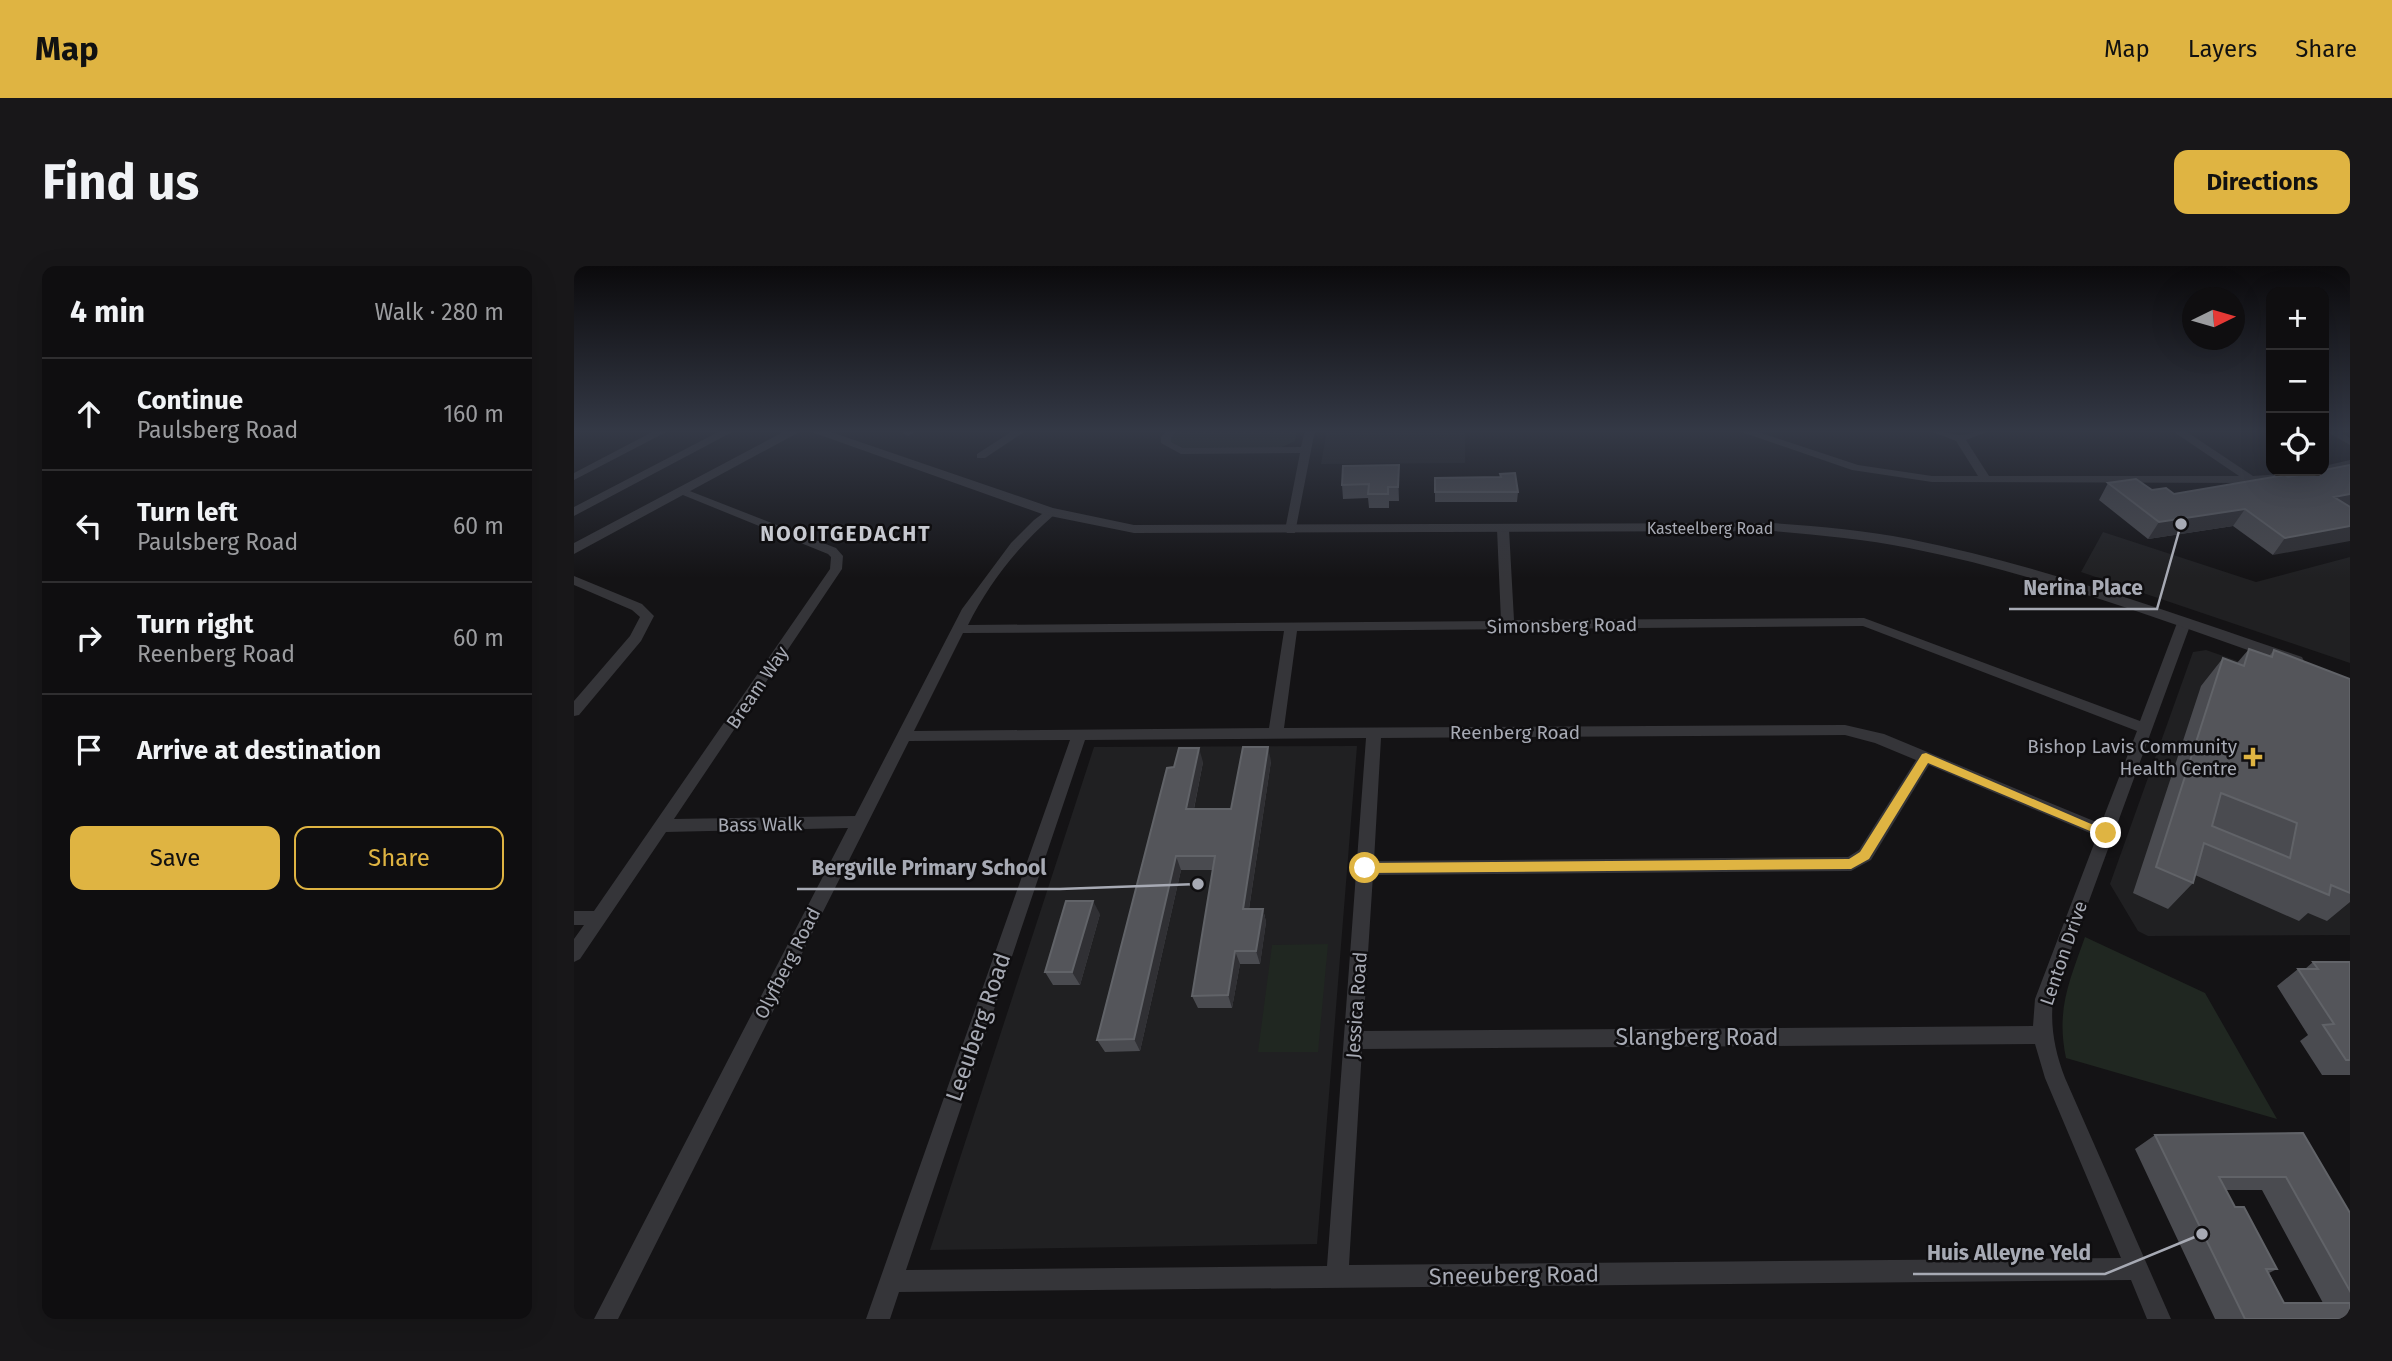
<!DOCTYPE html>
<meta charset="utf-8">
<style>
:root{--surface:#0f0e10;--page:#181719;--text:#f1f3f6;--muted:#9b9c9f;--line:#2f2e30;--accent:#dfb442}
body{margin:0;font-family:"Fira Sans",sans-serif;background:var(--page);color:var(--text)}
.controls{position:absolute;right:21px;top:21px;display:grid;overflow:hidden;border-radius:14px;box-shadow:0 7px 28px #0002}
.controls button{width:63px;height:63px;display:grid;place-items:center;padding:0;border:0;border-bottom:2px solid var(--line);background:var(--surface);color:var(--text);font:35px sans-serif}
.compass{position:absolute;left:1608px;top:21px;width:63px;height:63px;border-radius:50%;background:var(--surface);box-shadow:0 7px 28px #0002;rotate:85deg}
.stop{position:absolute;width:21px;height:21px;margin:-16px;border:5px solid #dfb442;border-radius:50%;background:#fff}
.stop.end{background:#dfb442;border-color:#fff;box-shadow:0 2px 7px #0008}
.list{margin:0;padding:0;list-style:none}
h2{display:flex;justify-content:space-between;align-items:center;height:91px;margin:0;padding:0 28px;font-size:30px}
h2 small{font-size:23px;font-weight:400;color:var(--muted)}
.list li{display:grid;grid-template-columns:46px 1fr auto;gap:21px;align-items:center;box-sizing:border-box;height:112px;padding:0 28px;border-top:2px solid var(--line)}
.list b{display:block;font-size:26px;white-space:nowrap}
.list p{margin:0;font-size:23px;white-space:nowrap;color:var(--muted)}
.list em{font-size:23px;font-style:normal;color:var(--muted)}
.actions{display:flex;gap:14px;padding:21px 28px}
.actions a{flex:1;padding:16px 0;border:2px solid var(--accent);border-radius:14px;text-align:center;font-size:24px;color:var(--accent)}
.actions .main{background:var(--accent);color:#111}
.icon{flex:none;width:38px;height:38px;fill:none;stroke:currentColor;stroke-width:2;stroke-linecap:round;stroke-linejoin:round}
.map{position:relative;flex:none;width:1776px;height:1053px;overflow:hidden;border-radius:14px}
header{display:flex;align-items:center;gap:42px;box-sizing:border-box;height:98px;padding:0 35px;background:var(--accent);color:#111}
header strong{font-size:33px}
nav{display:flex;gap:38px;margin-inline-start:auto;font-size:24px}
.intro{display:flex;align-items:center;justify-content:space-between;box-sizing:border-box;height:168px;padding:0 42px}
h1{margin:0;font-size:49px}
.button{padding:18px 32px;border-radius:14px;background:var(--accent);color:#111;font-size:24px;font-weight:700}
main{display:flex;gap:42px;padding:0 42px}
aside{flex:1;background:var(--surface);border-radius:14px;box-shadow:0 7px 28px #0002}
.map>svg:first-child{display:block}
.built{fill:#202022}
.green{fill:#202721}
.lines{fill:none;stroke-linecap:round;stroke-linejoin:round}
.minor{fill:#353539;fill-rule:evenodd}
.tertiary{fill:#353539;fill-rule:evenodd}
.wall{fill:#4a4b50;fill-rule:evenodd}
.shaded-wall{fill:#303034}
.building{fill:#54555a;stroke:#616368;stroke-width:2;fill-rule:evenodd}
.route{fill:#dfb442}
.poi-dot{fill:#dfb442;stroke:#0f0e10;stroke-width:2.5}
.labels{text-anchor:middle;stroke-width:5;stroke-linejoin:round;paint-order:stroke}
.far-street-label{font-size:16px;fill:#a7aab4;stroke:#0f0e10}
.street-label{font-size:19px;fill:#a7aab4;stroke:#0f0e10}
.poi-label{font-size:19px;fill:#a7aab4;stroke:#0f0e10;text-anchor:end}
.far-district-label{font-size:21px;font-weight:bold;letter-spacing:2px;fill:#c7c9d0;stroke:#0f0e10}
.near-street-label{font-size:23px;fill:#a7aab4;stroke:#0f0e10}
.leader{fill:none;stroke:#a7aab4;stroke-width:2.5}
.callout-dot{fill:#a7aab4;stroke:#0f0e10;stroke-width:2.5}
.callout-label{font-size:21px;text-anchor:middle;font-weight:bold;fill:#a7aab4;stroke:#0f0e10;stroke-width:5;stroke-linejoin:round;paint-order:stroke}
</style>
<header>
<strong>Map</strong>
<nav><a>Map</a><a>Layers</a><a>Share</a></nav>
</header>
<div class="intro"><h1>Find us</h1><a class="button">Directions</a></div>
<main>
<aside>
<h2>4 min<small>Walk · 280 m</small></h2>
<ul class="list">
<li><svg class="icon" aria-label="ahead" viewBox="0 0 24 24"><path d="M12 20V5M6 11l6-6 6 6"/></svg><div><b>Continue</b><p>Paulsberg Road</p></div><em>160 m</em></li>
<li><svg class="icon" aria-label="left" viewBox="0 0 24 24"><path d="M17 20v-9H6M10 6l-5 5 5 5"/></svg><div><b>Turn left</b><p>Paulsberg Road</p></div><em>60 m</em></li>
<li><svg class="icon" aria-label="right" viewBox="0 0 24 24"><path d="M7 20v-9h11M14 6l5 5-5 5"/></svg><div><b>Turn right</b><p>Reenberg Road</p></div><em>60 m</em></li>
<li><svg class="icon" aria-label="arrive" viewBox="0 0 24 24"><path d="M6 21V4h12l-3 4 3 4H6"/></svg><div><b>Arrive at destination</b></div></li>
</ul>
<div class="actions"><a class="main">Save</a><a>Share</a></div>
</aside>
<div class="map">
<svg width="1776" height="1053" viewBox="0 0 1776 1053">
<rect width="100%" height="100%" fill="#141315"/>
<!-- built -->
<path class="built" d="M 753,164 L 891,164 L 891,197 L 747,198 Z
M 1529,266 L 1682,316 L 1776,291 L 1776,397 L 1507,306 Z
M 1632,384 L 1776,434 L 1776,669 L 1574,670 L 1564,665 L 1536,618 L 1619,386 Z
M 783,480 L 743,978 L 356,984 L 520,481 Z"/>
<!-- green -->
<path class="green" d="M 606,164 L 723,164 L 721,175 L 706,182 L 609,182 L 597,176 L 597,171 Z
M 1511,671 L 1631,727 L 1703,853 L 1492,792 C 1482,744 1495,716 1511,671 Z
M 754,678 L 744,786 L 684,786 L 698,679 Z"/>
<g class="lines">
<!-- minor -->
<path class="minor" d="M 82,164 L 96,164 L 0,214 L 0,207 Z
M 148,164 L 162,164 L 0,250 L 0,241 Z
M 344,164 L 334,170 L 329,167 L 331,164 Z
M 440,164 L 453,164 L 411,192 L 403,192 L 403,188 Z
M 593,164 L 604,164 L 597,172 L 597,176 L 609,182 L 727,181 L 731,164 L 741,164 L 721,267 L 713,267 L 711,264 L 726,187 L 607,188 L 587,177 L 587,171 Z
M 1162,164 L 1178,164 L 1284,199 L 1358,210 L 1404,210 L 1382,175 L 1354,164 C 1364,164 1382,170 1389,169 C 1399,167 1407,164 1418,164 L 1392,174 L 1415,210 L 1665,210 L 1597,164 L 1610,164 L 1679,210 L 1750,205 L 1750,200 L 1776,194 L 1776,200 L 1717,214 L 1678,217 L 1358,216 L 1278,204 Z
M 1750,164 L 1763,164 L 1776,172 L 1776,179 Z
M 108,222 L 262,282 L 269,290 L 268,303 L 100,553 L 281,550 L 388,343 L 437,277 L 460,254 L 476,242 L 482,246 L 480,249 C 445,279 415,317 394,359 L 927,355 L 923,263 L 929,259 L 935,263 L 940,354 L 1290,352 L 1566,455 L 1603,357 L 1605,354 L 1615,354 L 1617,357 L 1479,733 C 1476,761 1481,786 1491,812 L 1597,1053 L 1573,1053 L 1557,1014 L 325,1026 L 316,1053 L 292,1053 L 496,474 L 335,475 L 44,1053 L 20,1053 L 274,562 L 92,566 L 6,693 L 0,696 L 0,673 L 10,659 L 0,659 L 0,645 L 20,645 L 256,303 L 257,291 L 254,288 L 104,227 L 104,223 ZM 1289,360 L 1563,465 L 1527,558 L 1310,468 L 1271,459 L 710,462 L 723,365 ZM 710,365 L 695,462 L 340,465 L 389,367 ZM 1271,469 L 1301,477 L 1342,494 L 1285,584 L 1274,591 L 800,595 L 807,472 ZM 792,472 L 753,1000 L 332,1004 L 511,474 ZM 1355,499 L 1523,570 L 1461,733 L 1459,760 L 789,765 L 799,609 L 1277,605 L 1297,594 ZM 1461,778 L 1471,812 L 1547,992 L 775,999 L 788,783 Z
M 0,310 L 68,338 L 80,350 L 67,375 L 5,449 L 0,450 L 0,435 L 56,370 L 66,351 L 58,344 L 0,319 Z"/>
<!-- tertiary -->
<path class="tertiary" d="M 213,164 L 229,164 L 0,288 L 0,277 Z
M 232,164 L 251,164 L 479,242 L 560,259 L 1198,257 C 1244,260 1290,264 1335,273 C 1470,300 1599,347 1728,391 L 1730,395 L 1728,399 L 1716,399 C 1591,355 1466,308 1335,282 C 1290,273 1244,269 1198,265 L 560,267 L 471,249 Z"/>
</g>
<!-- wall -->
<path class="wall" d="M 1776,199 L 1699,289 L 1659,260 L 1574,273 L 1525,234 L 1534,217 L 1600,228 L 1714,211 Z
M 861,212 L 944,226 L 943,236 L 861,236 Z
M 825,213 L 825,235 L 815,235 L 815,242 L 795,242 L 794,232 L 769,233 L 768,219 Z
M 1675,383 L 1695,390 L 1700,384 L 1776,413 L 1776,636 L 1753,655 L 1734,647 L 1725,655 L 1621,609 L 1619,617 L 1594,643 L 1559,627 L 1627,420 L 1649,392 L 1663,397 Z
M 697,495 L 675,643 L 689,643 L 692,656 L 686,698 L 666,698 L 658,742 L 624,742 L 618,730 L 639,604 L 607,604 L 566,785 L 531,786 L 523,774 L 600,501 L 629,496 L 620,543 L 657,543 Z
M 526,648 L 506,719 L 479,719 L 471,706 Z
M 1739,696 L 1776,696 L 1776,809 L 1748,809 L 1726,775 L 1734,769 L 1703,720 L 1724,703 L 1731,703 Z
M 1729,867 L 1776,947 L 1776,1053 L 1641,1053 L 1561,883 L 1581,869 ZM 1652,924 L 1688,924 L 1749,1037 L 1710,1037 L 1695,1007 L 1703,1003 L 1661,941 Z"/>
<!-- shaded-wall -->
<path class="shaded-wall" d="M 825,199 L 825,235 L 824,221 Z
M 1776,228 L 1776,242 L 1760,231 Z
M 1671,243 L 1659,260 L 1574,273 L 1585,256 Z
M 1776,260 L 1776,275 L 1699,289 L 1711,272 Z
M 694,481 L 697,495 L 673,656 L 669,643 Z
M 625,482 L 629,496 L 617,557 L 612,543 Z
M 602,590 L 607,604 L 566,785 L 560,773 Z
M 519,635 L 526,648 L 506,719 L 498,706 Z
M 689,643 L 692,656 L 686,698 L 682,685 Z
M 661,685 L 666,698 L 658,742 L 654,729 Z"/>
<!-- building -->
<path class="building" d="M 825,199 L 824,221 L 814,221 L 814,228 L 794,228 L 795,218 L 768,219 L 769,200 Z
M 1776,199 L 1776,228 L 1760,231 L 1776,241 L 1776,260 L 1711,272 L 1671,243 L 1585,256 L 1534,217 L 1562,213 L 1578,224 L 1592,222 L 1600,228 L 1711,209 L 1714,211 Z
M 941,207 L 944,226 L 861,226 L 861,212 L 927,211 L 926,208 Z
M 1675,383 L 1698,391 L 1700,384 L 1776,413 L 1776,627 L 1757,619 L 1755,629 L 1630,577 L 1619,617 L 1582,601 L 1649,392 L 1670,400 ZM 1647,527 L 1723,557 L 1716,592 L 1638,560 Z
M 669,481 L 694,481 L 669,643 L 689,643 L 682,685 L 661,685 L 654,729 L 618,730 L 641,590 L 602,590 L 560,773 L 523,774 L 593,502 L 600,501 L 605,482 L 625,482 L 612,543 L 657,543 Z
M 492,635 L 519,635 L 498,706 L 471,706 Z
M 1739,696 L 1776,696 L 1776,794 L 1772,794 L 1749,759 L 1760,758 L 1724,703 L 1744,703 Z
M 1729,867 L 1776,947 L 1776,1025 L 1712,911 L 1645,911 L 1661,941 L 1670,941 L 1703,1003 L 1692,1003 L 1710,1037 L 1776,1037 L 1776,1053 L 1671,1053 L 1581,869 Z"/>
<!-- sky -->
<linearGradient id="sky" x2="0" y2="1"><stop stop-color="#0b0a0c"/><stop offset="0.53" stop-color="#343946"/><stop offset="1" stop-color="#343946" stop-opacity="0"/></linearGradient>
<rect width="1776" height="312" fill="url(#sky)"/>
<!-- route -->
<path class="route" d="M 1352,487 L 1538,567 L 1532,571 L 1528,570 L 1354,497 L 1295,593 L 1277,603 L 791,607 L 785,602 L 791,597 L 1275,593 L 1286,586 L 1348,488 Z"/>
<!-- markers -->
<path class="poi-dot" d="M1675.5 480.5h7v7h7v7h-7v7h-7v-7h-7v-7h7z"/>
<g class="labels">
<!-- far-street labels -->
<g class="far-street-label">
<text x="1136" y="268">Kasteelberg Road</text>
</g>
<!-- street labels -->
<g class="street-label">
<text transform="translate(988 359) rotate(-1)" y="7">Simonsberg Road</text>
<text transform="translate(183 421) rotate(-56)" y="7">Bream Way</text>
<text x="941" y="473">Reenberg Road</text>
<text transform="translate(186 558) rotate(-1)" y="7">Bass Walk</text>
<text transform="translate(1489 687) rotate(-71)" y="7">Lenton Drive</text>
<text transform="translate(213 697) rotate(-63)" y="7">Olyfberg Road</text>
<text transform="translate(782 739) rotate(-86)" y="7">Jessica Road</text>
</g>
<!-- poi labels -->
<g class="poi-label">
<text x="1663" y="487">Bishop Lavis Community<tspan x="1663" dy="22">Health Centre</tspan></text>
</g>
<!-- far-district labels -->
<g class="far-district-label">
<text x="272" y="275">NOOITGEDACHT</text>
</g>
<!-- near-street labels -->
<g class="near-street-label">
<text transform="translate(404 761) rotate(-71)" y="8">Leeuberg Road</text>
<text x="1123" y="779">Slangberg Road</text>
<text transform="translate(940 1009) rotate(-1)" y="8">Sneeuberg Road</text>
</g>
</g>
<!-- callouts -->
<path class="leader" d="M1607 258L1583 343H1435M624 618L486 623H223M1628 968L1531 1008H1339"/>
<g class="callout-dot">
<circle cx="1607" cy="258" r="7"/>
<circle cx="624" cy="618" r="7"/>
<circle cx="1628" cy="968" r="7"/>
</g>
<g class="callout-label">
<text x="1509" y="329">Nerina Place</text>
<text x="355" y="609">Bergville Primary School</text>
<text x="1435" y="994">Huis Alleyne Yeld</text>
</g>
</svg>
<div class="controls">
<button>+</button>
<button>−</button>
<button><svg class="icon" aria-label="locate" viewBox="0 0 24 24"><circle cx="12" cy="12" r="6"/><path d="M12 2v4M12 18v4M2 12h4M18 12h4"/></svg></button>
</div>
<svg class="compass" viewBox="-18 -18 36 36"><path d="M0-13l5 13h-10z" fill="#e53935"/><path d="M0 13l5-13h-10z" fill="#9b9c9f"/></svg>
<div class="stop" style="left:791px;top:602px"></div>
<div class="stop end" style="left:1532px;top:567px"></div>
</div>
</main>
